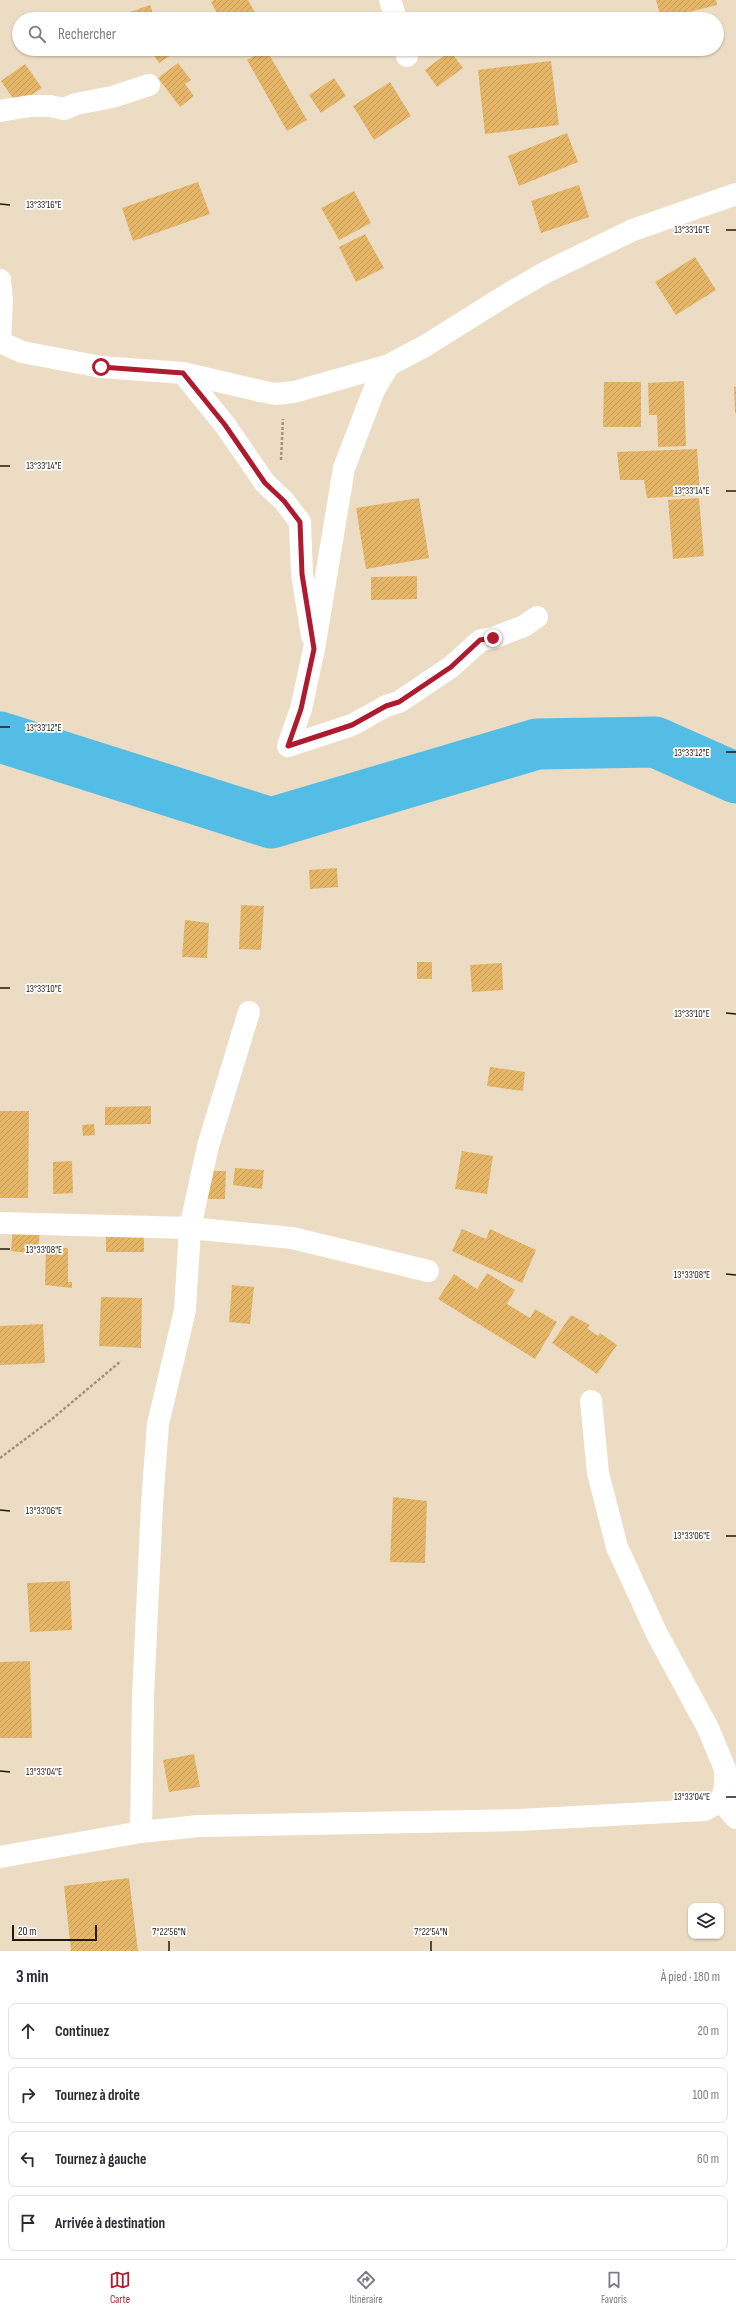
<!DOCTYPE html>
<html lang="fr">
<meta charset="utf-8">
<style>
:root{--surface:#fff;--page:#f2f2f3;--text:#2b2b33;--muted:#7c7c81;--line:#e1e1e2;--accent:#ae1b2f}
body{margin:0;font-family:"Sofia Sans Condensed",sans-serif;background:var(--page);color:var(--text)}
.controls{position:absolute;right:12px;bottom:12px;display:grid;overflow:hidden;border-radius:8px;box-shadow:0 1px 3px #0004}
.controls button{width:36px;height:36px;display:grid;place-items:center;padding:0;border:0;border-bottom:1px solid var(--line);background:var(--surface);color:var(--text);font:20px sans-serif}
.scale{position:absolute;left:12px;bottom:10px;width:85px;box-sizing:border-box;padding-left:4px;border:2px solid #201a11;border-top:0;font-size:11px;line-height:14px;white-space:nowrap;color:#201a11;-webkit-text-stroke:3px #fff;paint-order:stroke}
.stop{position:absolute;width:12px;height:12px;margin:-9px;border:3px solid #ae1b2f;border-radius:50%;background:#fff}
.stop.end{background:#ae1b2f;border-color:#fff;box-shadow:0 1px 4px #0008}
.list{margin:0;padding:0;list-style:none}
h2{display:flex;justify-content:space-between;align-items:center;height:52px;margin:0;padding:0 16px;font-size:17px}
h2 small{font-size:13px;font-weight:400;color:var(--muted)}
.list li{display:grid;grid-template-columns:26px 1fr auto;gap:12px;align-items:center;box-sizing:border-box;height:56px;margin:0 8px 8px;padding:0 8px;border:1px solid var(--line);border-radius:8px}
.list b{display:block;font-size:15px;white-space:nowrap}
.list em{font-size:13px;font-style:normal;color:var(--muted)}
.icon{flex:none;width:22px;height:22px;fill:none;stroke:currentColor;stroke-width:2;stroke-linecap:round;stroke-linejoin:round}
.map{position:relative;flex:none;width:736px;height:1951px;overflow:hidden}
.search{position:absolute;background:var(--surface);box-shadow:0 1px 3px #0004;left:12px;right:12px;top:12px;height:44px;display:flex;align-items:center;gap:10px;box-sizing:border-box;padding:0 14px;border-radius:22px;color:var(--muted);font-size:15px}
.sheet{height:308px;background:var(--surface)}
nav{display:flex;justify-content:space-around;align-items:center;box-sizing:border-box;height:56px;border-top:1px solid var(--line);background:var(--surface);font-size:11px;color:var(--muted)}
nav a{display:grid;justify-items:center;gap:2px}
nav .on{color:var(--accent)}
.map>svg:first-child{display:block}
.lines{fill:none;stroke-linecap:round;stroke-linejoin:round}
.river{stroke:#54bde5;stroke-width:51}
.building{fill:url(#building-hatch)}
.path{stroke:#9f9380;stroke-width:2.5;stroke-dasharray:3 2;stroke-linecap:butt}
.street{stroke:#fff;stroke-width:22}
.route{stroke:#ae1b2f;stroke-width:5}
.ticks{fill:none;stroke:#201a11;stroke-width:1.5}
.ticks-label{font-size:10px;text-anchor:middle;fill:#201a11;stroke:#fff;stroke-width:3.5;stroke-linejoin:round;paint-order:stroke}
</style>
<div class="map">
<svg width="736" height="1951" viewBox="0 0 736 1951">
<defs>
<pattern id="building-hatch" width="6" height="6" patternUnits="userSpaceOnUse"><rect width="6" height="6" fill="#e6b668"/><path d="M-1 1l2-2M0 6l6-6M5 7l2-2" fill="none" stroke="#c59c59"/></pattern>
</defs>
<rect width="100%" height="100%" fill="#ecdcc3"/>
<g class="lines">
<!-- river -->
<path class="river" d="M 0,737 L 271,823 L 537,744 L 655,742 L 736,778"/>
</g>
<!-- building -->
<path class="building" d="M 214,0 L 248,0 L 258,18 L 220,19 L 211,2 Z
M 656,0 L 716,0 L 717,5 L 661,19 Z
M 150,5 L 155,19 L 129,19 L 127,13 Z
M 152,49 L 174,49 L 176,52 L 159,63 L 150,50 Z
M 266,49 L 307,120 L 287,131 L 247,60 Z
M 450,51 L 463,68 L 437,87 L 425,70 Z
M 551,61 L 559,125 L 485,134 L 478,70 Z
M 178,63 L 191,80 L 185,84 L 194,96 L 180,107 L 158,78 Z
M 25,64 L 42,88 L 17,104 L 1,81 Z
M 334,78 L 346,96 L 321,113 L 309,95 Z
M 390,82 L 411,116 L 374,140 L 353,106 Z
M 567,133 L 578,162 L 519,186 L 508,156 Z
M 198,182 L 210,214 L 133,241 L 122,208 Z
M 579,185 L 589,217 L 541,233 L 531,201 Z
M 354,191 L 371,223 L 339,240 L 321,208 Z
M 365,234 L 384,268 L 356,282 L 339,247 Z
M 695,257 L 716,290 L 676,315 L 655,282 Z
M 684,381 L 686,446 L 658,447 L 657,415 L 649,415 L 648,383 Z
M 604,382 L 641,382 L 641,427 L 603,427 Z
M 734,387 L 736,387 L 736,413 L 735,413 Z
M 697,449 L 700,495 L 647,498 L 644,480 L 620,480 L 617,452 Z
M 419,498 L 429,558 L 366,569 L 356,508 Z
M 699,498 L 704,556 L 673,559 L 668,500 Z
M 417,576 L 417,599 L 371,600 L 371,577 Z
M 337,868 L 338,887 L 310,889 L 309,870 Z
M 241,905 L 264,906 L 261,950 L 239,949 Z
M 185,920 L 209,923 L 207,958 L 182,957 Z
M 417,962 L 432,962 L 432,979 L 417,979 Z
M 502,963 L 503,990 L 472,992 L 470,965 Z
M 490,1067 L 525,1072 L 523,1091 L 487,1086 Z
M 151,1106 L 151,1124 L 105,1125 L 105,1107 Z
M 0,1111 L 29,1111 L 28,1198 L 0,1198 Z
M 94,1124 L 95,1135 L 83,1136 L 82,1125 Z
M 462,1151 L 493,1156 L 487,1194 L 455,1189 Z
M 72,1161 L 73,1193 L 53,1194 L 53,1162 Z
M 235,1168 L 264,1170 L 262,1189 L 233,1185 Z
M 208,1171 L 226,1171 L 225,1199 L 207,1199 Z
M 13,1226 L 40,1228 L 38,1254 L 11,1251 Z
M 462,1229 L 486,1239 L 490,1229 L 536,1250 L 522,1283 L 452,1251 Z
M 106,1235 L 144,1235 L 144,1252 L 106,1252 Z
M 46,1247 L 68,1248 L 68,1282 L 72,1282 L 72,1288 L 45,1285 Z
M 487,1273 L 515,1290 L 507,1304 L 530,1318 L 535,1309 L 557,1322 L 535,1359 L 438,1299 L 454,1274 L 477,1289 Z
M 232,1285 L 254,1287 L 250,1324 L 229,1322 Z
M 101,1297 L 142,1298 L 141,1348 L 99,1346 Z
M 571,1315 L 590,1325 L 587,1328 L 598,1336 L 600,1333 L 617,1345 L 597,1374 L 552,1343 Z
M 43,1324 L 45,1363 L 0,1365 L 0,1326 Z
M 393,1497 L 427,1501 L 425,1563 L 390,1562 Z
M 70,1581 L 72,1630 L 30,1632 L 27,1583 Z
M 30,1661 L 32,1738 L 0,1738 L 0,1662 Z
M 194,1754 L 200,1787 L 169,1792 L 163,1760 Z
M 129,1878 L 138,1951 L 71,1951 L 64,1886 Z"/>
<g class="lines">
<!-- path -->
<path class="path" d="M 281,460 L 283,419
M 0,1458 L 52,1419 L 121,1361"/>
<!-- street -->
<path class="street" d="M 390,0 L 396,19
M 405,49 L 407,56
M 0,111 L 30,106 L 50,106 L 64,109 L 76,104 L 112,97 L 149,85
M 0,280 L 2,300 L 0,342
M 0,342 L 22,352 L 101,367 L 183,373 L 260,391 L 276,394 L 294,392 L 389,365 L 425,346 L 508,294 L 546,272 L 633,230 L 736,194
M 183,373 L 225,425 L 265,483 L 284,501 L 300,522 L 302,574 L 312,636
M 288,746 L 301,709 L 314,649 L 344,468 L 374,390 L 389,365
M 288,746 L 352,725 L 386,706 L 399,702 L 451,667 L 481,640 L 493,638 L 524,626 L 537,617
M 0,1223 L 190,1228 L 292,1238 L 428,1271
M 735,1801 L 721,1801 L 736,1818
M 141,1832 L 143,1697 L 152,1504 L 158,1424 L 185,1310 L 190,1228 L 208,1146 L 249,1012
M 0,1857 L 141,1832 L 199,1826 L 519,1820 L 705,1810 L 721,1801 L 725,1787 L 725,1769 L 708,1728 L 657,1634 L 617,1547 L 598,1473 L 591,1401"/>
</g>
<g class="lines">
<!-- route -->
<path class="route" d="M 101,367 L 183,373 L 225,425 L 265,483 L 284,501 L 300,522 L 302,574 L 314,649 L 301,709 L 288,746 L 352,725 L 386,706 L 399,702 L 451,667 L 480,640 L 493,638"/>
</g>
<!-- ticks -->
<path class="ticks" d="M 0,204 L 10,205M 726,230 L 736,230M 0,466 L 10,466M 726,491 L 736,491M 0,727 L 10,727M 726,752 L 736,752M 0,988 L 10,988M 726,1013 L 736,1014M 0,1249 L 10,1249M 726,1274 L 736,1275M 0,1510 L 10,1511M 726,1536 L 736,1536M 0,1771 L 10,1772M 726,1797 L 736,1797M 169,1951 L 169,1941M 431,1951 L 431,1941"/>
<g class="ticks-label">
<text x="44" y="208">13°33'16"E</text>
<text x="692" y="233">13°33'16"E</text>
<text x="44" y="469">13°33'14"E</text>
<text x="692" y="494">13°33'14"E</text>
<text x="44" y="731">13°33'12"E</text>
<text x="692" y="756">13°33'12"E</text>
<text x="44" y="992">13°33'10"E</text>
<text x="692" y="1017">13°33'10"E</text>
<text x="44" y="1253">13°33'08"E</text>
<text x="692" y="1278">13°33'08"E</text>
<text x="44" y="1514">13°33'06"E</text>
<text x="692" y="1539">13°33'06"E</text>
<text x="44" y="1775">13°33'04"E</text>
<text x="692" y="1800">13°33'04"E</text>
<text x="169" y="1935">7°22'56"N</text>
<text x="431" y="1935">7°22'54"N</text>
</g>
</svg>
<div class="controls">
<button><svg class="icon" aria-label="layers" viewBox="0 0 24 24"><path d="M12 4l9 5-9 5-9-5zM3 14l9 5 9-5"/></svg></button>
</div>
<div class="scale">20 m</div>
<div class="stop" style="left:101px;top:367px"></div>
<div class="stop end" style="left:493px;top:638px"></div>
<div class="search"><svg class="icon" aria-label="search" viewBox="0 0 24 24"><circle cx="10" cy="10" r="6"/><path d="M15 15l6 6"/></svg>Rechercher</div>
</div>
<section class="sheet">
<h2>3 min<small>À pied · 180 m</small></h2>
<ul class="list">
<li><svg class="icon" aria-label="ahead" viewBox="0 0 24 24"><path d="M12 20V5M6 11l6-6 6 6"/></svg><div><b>Continuez</b></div><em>20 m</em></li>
<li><svg class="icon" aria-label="right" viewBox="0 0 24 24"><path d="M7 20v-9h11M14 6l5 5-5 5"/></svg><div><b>Tournez à droite</b></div><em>100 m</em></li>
<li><svg class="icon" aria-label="left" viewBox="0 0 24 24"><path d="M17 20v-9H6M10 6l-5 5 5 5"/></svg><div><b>Tournez à gauche</b></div><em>60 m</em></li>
<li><svg class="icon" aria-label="arrive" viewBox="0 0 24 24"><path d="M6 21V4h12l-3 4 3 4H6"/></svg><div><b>Arrivée à destination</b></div></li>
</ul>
</section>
<nav>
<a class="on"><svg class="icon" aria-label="map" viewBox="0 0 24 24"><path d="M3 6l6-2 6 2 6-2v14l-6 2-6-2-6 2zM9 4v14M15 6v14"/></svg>Carte</a>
<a><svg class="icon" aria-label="directions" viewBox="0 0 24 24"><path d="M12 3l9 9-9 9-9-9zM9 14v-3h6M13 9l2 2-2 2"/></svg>Itinéraire</a>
<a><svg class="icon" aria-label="saved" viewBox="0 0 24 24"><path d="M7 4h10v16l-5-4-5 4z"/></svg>Favoris</a>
</nav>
